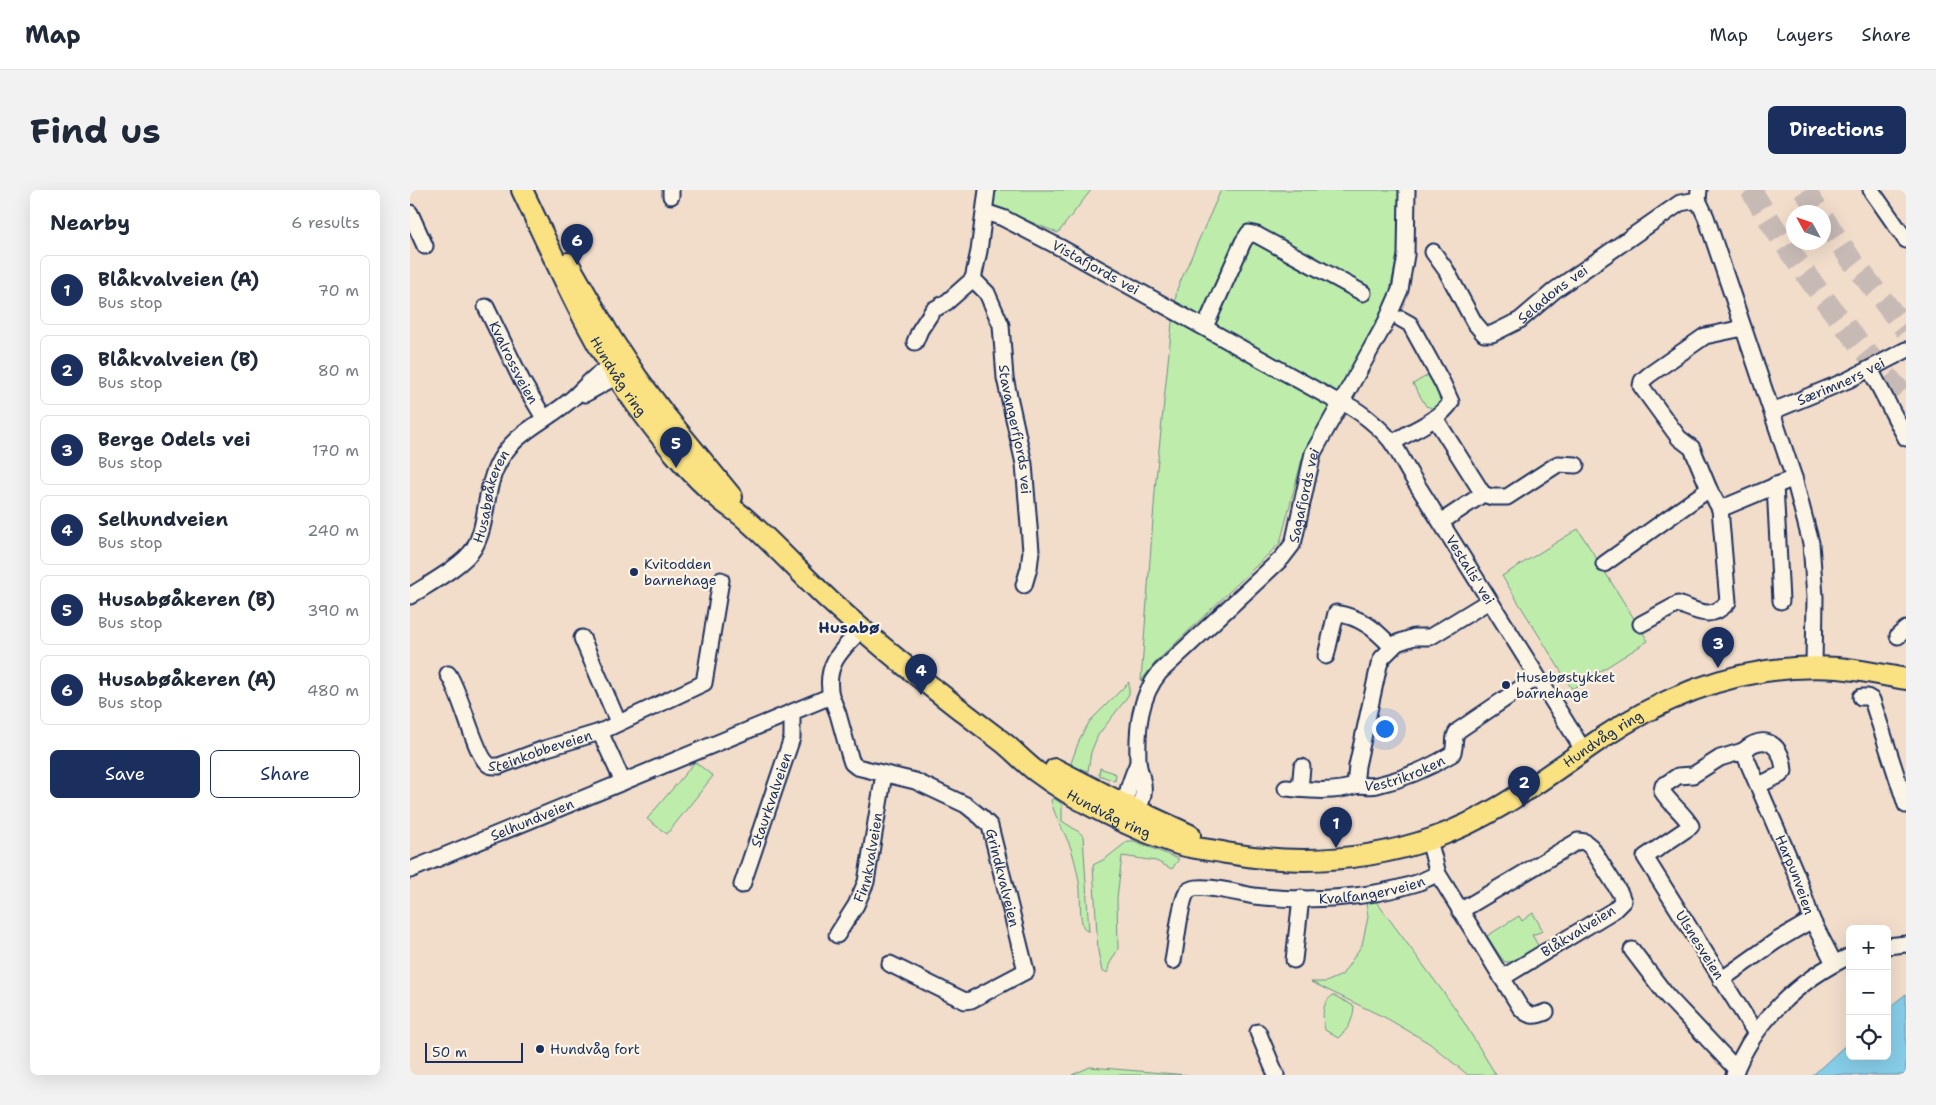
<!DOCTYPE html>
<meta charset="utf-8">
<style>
:root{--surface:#fff;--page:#f2f2f3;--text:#1f2937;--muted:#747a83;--line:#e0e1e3;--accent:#1b2f5e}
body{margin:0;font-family:"Shantell Sans",sans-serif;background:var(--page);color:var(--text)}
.controls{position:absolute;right:15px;bottom:15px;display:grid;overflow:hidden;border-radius:8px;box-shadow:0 5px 20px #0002}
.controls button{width:45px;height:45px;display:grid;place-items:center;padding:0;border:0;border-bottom:1px solid var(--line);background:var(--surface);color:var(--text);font:25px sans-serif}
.compass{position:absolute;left:1376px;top:15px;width:45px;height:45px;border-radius:50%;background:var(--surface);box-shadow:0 5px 20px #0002;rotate:310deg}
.scale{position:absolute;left:15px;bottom:12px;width:98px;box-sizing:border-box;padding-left:5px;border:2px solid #1b2f5e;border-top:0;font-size:14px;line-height:18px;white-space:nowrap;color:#1b2f5e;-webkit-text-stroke:4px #fcf5e5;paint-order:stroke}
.you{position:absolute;left:974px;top:538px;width:18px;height:18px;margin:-12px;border:4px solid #fff;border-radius:50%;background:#1a73e8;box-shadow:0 0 0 8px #1a73e833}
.badge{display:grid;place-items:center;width:32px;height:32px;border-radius:50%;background:var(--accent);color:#fff;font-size:16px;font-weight:700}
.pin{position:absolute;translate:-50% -41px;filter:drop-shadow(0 1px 2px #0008)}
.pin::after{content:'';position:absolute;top:26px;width:18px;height:15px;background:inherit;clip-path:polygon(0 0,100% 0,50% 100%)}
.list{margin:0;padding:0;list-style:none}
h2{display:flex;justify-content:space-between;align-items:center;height:65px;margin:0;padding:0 20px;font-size:21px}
h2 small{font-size:16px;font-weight:400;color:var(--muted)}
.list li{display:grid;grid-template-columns:32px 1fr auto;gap:15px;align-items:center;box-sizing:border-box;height:70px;margin:0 10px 10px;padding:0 10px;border:1px solid var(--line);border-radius:8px}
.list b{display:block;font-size:19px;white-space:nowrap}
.list p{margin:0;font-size:16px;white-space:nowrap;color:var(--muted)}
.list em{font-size:16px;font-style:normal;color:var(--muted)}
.actions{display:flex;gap:10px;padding:15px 20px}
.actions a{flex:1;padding:11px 0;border:1px solid var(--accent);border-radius:8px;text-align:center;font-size:18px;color:var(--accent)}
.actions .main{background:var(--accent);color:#fff}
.icon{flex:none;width:28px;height:28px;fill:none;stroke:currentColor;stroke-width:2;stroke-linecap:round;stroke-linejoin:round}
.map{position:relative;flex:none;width:1496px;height:885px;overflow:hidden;border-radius:8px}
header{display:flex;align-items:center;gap:30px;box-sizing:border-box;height:70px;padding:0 25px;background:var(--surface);border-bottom:1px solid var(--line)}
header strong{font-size:24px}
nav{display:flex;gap:28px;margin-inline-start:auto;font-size:18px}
.intro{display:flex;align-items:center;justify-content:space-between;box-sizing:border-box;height:120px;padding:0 30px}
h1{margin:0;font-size:35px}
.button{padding:12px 22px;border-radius:8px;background:var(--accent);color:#fff;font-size:18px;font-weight:700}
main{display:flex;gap:30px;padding:0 30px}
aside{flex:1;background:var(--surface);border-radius:8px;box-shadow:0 5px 20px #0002}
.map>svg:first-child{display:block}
.green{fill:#beedab;stroke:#6c8e84}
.water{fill:#86cde7;stroke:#5b8eb0}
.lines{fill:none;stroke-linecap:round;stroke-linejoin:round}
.highway-tunnel{stroke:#c7bab5;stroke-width:22;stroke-dasharray:22 11;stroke-linecap:butt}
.minor-casing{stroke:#1b2f5e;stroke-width:19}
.major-casing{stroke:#1b2f5e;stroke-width:24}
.minor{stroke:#fcf5e5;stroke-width:15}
.major{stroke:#fae181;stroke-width:20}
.poi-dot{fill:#1b2f5e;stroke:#fcf5e5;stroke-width:2}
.labels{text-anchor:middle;stroke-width:4.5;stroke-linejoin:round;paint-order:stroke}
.street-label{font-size:14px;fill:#1b2f5e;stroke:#fcf5e5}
.poi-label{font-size:14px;fill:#1b2f5e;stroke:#fcf5e5;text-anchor:start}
.quarter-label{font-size:16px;font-weight:bold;fill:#1b2f5e;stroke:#fcf5e5}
</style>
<header>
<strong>Map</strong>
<nav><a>Map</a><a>Layers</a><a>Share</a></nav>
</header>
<div class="intro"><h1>Find us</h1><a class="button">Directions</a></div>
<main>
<aside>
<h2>Nearby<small>6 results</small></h2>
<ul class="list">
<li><span class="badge">1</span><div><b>Blåkvalveien (A)</b><p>Bus stop</p></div><em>70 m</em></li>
<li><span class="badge">2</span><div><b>Blåkvalveien (B)</b><p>Bus stop</p></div><em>80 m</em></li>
<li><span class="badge">3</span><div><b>Berge Odels vei</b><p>Bus stop</p></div><em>170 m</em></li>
<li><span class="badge">4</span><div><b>Selhundveien</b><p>Bus stop</p></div><em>240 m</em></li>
<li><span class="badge">5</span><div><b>Husabøåkeren (B)</b><p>Bus stop</p></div><em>390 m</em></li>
<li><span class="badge">6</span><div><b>Husabøåkeren (A)</b><p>Bus stop</p></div><em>480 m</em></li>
</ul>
<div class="actions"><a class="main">Save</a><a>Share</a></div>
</aside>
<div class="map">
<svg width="1496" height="885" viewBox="0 0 1496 885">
<rect width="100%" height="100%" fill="#f2ddcb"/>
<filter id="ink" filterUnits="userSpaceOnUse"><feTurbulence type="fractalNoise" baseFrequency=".02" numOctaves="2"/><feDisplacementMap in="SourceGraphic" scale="10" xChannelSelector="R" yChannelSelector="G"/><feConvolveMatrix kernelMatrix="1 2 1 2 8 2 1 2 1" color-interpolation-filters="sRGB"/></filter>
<g filter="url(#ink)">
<!-- green -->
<path class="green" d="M 584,0 L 681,0 L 648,43 L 582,16 Z
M 811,0 L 989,0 L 989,58 L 977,113 L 892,269 L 870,353 L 745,473 L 731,491 L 746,289 L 762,133 L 767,99 Z
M 1025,181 L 1036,209 L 1022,218 L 1016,216 L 1003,194 Z
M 1168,339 L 1238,451 L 1162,499 L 1092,386 Z
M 719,492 L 719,504 L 713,513 L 688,545 L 681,562 L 678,581 L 660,576 L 670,548 L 680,531 Z
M 285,572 L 303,586 L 257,644 L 237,629 Z
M 690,578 L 706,584 L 705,591 L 689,585 Z
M 643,608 L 652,614 L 652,631 L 669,642 L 673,646 L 679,742 L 674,739 C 669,727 671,713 670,700 C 669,688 666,676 663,665 C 658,646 645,630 641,610 Z
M 718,651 L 724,651 L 769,669 L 762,679 L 746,671 L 712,666 L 707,708 L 708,759 L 699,775 L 698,782 L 692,782 L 688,761 L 683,675 L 695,669 Z
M 965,710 L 1045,818 L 1086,885 L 1058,885 L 1019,853 L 978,829 L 901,792 L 916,792 L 932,785 L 952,755 L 958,727 L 956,712 Z
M 1123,723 L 1133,741 L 1122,745 L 1129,757 L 1104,772 L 1095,772 L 1090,766 L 1077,746 L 1109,726 L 1112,731 Z
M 923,805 L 944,816 C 943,830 939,839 928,848 L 915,840 C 913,827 910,815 923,805 Z
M 680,877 L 777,885 L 662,885 Z"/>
<!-- water -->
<path class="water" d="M 1496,804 L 1496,885 L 1403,885 L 1440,851 L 1440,866 L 1477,866 L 1477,819 Z"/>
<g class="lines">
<!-- highway-tunnel -->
<path class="highway-tunnel" d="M 1341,0 C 1385,74 1438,144 1496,208
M 1394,0 L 1409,22
M 1414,29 L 1440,68 L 1496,140"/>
<!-- minor casing -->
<g class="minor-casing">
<g id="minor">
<path d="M 261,0 L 261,6"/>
<path d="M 1289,0 L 1288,10 L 1296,27 L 1384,288 L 1401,353 L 1405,407 L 1404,477"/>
<path d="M 1461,0 L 1496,50"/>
<path id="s1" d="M 575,22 L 593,28 L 653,59 L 926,211 C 944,214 976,242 985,257 C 991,266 995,276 1001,285 L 1174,561"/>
<path d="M 0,23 L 15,56"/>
<path id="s2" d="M 1023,62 L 1036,80 L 1064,132 L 1074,144 L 1082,144 L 1110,130 L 1145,100 L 1270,13 L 1288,10"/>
<path d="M 563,89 L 569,61 L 577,0"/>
<path id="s3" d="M 76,117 L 112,191 L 134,228"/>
<path d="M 795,137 L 833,52 L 839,43 L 847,45 L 953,103"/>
<path d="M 1333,138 L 1295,146 L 1239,185 L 1232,191 L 1231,196 L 1269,248 L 1282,258 L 1299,299 L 1310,319 L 1384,288"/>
<path id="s4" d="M 505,152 L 510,140 L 523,120 L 537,112 L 563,89 L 577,103 L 591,135 L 595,188 L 614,274 L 621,361 L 619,378 L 614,395"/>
<path d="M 1460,179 L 1496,248"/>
<path d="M 175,204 L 207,186 L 213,178"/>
<path id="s5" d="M 1363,221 L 1438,190 L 1496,160"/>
<path d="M 1025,228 L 1073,304"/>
<path d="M 983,253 C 1001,240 1028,232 1041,212 L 1033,194 L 1000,134 L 991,129"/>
<path d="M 1365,295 L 1371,411"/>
<path d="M 1031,332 L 1073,304 L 1082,307 L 1097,307 L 1148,274 L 1166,275"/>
<path d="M 1194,374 L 1299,299"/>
<path id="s6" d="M 0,406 C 17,395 54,375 64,358 C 78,334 74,303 86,278 C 102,241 137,232 164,207 C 178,194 190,178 210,174"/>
<path d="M 1231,434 L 1268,414 C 1288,421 1301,431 1318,412 L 1310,319"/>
<path d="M 1488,446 L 1496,439"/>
<path d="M 172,448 L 208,532"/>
<path d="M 916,466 L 926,423 C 952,428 964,438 982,457"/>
<path id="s7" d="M 38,484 C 51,502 65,565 78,574 C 81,577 85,576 89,576 L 134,559 L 190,542 L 294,493 L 311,390"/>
<path id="s8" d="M 421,506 L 428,524 L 440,567 L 442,573 L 447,577 L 505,591 L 556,615 L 571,627 L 580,636 L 616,781 L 561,810 L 555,811 L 480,774"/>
<path d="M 1451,507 L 1457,507 L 1462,510 L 1496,615"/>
<path d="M 190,542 L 213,592"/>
<path d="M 1333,561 C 1356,541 1372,556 1374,581 L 1370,585 L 1349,595"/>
<path d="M 945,596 L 947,576 L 969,475 L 972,468 L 987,453 L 1004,447 L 1020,447 L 1079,411"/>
<path id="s9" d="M 876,598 C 900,600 921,603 944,596 C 951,594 960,597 967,595 C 994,589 1019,578 1042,564 C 1047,556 1041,547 1049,540 L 1127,487"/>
<path d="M 890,599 L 892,577"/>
<path d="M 716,624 C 714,607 721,589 728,573"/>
<path id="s10" d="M 721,628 C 731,618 736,603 732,589 C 731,583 728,577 728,570 C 727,539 729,507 750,482 L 872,368 L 882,355 L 884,350 L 903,263 L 976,132 L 990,100 L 996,65 L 997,0"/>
<path d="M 1019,650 L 1028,684 L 1033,692 L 1110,817 C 1118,827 1125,827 1136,822"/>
<path id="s11" d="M 0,680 L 421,506 C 414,475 431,460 452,439"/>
<path id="s12" d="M 332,695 L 382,548 L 382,523"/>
<path d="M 1050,721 L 1168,651 L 1175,652 L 1181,657 L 1210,703 L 1213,711 L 1204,720 L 1092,788"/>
<path id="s13" d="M 427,745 L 446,715 L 456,692 L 474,584"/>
<path d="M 1477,756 L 1496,754"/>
<path d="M 1222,760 L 1257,806 L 1326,879"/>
<path d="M 884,770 L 891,708"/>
<path id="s14" d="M 763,771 C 766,758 770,709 778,701 C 787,692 831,704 844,706 C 897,712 957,709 1007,693 C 1015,690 1021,686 1028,684"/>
<path d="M 1311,790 L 1366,751 L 1402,730"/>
<path d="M 848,842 L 866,885"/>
<path id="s15" d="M 1345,842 L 1235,667 L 1281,636 C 1272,621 1260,614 1252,601 L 1253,596 L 1268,586 L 1283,585 L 1310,568 L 1333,561 L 1387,686 L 1402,730 L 1424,773"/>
<path d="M 1324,885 C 1343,833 1389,789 1440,766"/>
</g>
</g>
<!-- major casing -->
<g class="major-casing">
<g id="major">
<path id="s16" d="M 112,0 C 147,73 178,148 226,214 C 252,249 278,283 312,311 C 321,318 331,324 339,332 C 367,357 392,385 420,411 C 475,461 534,508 594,553 C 605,562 615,573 627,582 C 664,610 721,638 765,653 C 782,659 799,659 816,663 C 885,675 954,672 1021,649 C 1085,627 1136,586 1192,548 C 1262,501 1342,472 1428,478 C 1451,480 1473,485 1496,489"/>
<path d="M 158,73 L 201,148 L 228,189 L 254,224 L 322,307"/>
<path d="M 645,579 L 715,615 L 780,645"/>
</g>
</g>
<!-- minor -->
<use href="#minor" class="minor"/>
<!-- major -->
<use href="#major" class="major"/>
</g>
</g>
<!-- markers -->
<g class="poi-dot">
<circle cx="224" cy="382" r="5"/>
<circle cx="1096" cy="495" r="5"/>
<circle cx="130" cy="859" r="5"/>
</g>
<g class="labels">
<!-- street labels -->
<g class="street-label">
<text dy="5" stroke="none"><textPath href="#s1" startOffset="124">Vistafjords vei</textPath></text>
<text dy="5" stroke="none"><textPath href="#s2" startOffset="178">Seladons vei</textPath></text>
<text dy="5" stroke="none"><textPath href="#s3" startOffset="62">Kvalrossveien</textPath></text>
<text dy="5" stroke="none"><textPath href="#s16" startOffset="210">Hundvåg ring</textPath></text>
<text dy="5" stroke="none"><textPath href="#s5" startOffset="74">Særimners vei</textPath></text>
<text dy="5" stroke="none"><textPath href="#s4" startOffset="248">Stavangerfjords vei</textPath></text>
<text dy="5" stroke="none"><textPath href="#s10" startOffset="389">Sagafjords vei</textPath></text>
<text dy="5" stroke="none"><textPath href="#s6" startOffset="135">Husabøåkeren</textPath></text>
<text dy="5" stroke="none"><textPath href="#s1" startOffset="619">Vestalis' vei</textPath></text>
<text dy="5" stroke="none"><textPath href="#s16" startOffset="1404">Hundvåg ring</textPath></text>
<text dy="5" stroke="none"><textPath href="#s7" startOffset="154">Steinkobbeveien</textPath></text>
<text dy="5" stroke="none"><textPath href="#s9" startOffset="121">Vestrikroken</textPath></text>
<text dy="5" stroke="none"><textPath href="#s12" startOffset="90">Staurkvalveien</textPath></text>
<text dy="5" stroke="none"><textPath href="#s16" startOffset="872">Hundvåg ring</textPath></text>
<text dy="5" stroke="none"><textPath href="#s11" startOffset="132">Selhundveien</textPath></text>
<text dy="5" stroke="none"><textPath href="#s13" startOffset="85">Finnkvalveien</textPath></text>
<text dy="5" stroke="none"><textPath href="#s15" startOffset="536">Harpunveien</textPath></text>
<text dy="5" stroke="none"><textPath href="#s8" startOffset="278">Grindkvalveien</textPath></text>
<text dy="5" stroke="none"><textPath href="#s14" startOffset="258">Kvalfangerveien</textPath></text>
<text transform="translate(1168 741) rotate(-32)" y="5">Blåkvalveien</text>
<text transform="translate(1290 755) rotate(58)" y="5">Ulsnesveien</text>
</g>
<!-- poi labels -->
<g class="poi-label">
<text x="234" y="379">Kvitodden<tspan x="234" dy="16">barnehage</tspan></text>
<text x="1106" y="492">Husebøstykket<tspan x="1106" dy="16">barnehage</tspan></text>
<text x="140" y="864">Hundvåg fort</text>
</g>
<!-- quarter labels -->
<g class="quarter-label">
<text x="439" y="443">Husabø</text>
</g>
</g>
</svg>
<div class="controls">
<button>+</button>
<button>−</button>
<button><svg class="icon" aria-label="locate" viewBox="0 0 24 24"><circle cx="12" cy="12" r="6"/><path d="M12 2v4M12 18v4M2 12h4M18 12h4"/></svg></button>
</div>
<svg class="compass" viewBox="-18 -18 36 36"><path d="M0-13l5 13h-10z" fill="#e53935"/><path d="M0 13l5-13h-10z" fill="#747a83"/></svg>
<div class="scale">50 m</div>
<div class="you"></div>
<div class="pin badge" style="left:926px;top:658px">1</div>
<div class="pin badge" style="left:1114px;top:617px">2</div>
<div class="pin badge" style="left:1308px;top:478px">3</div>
<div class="pin badge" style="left:511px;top:505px">4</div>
<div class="pin badge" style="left:266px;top:278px">5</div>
<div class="pin badge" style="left:167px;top:75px">6</div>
</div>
</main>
